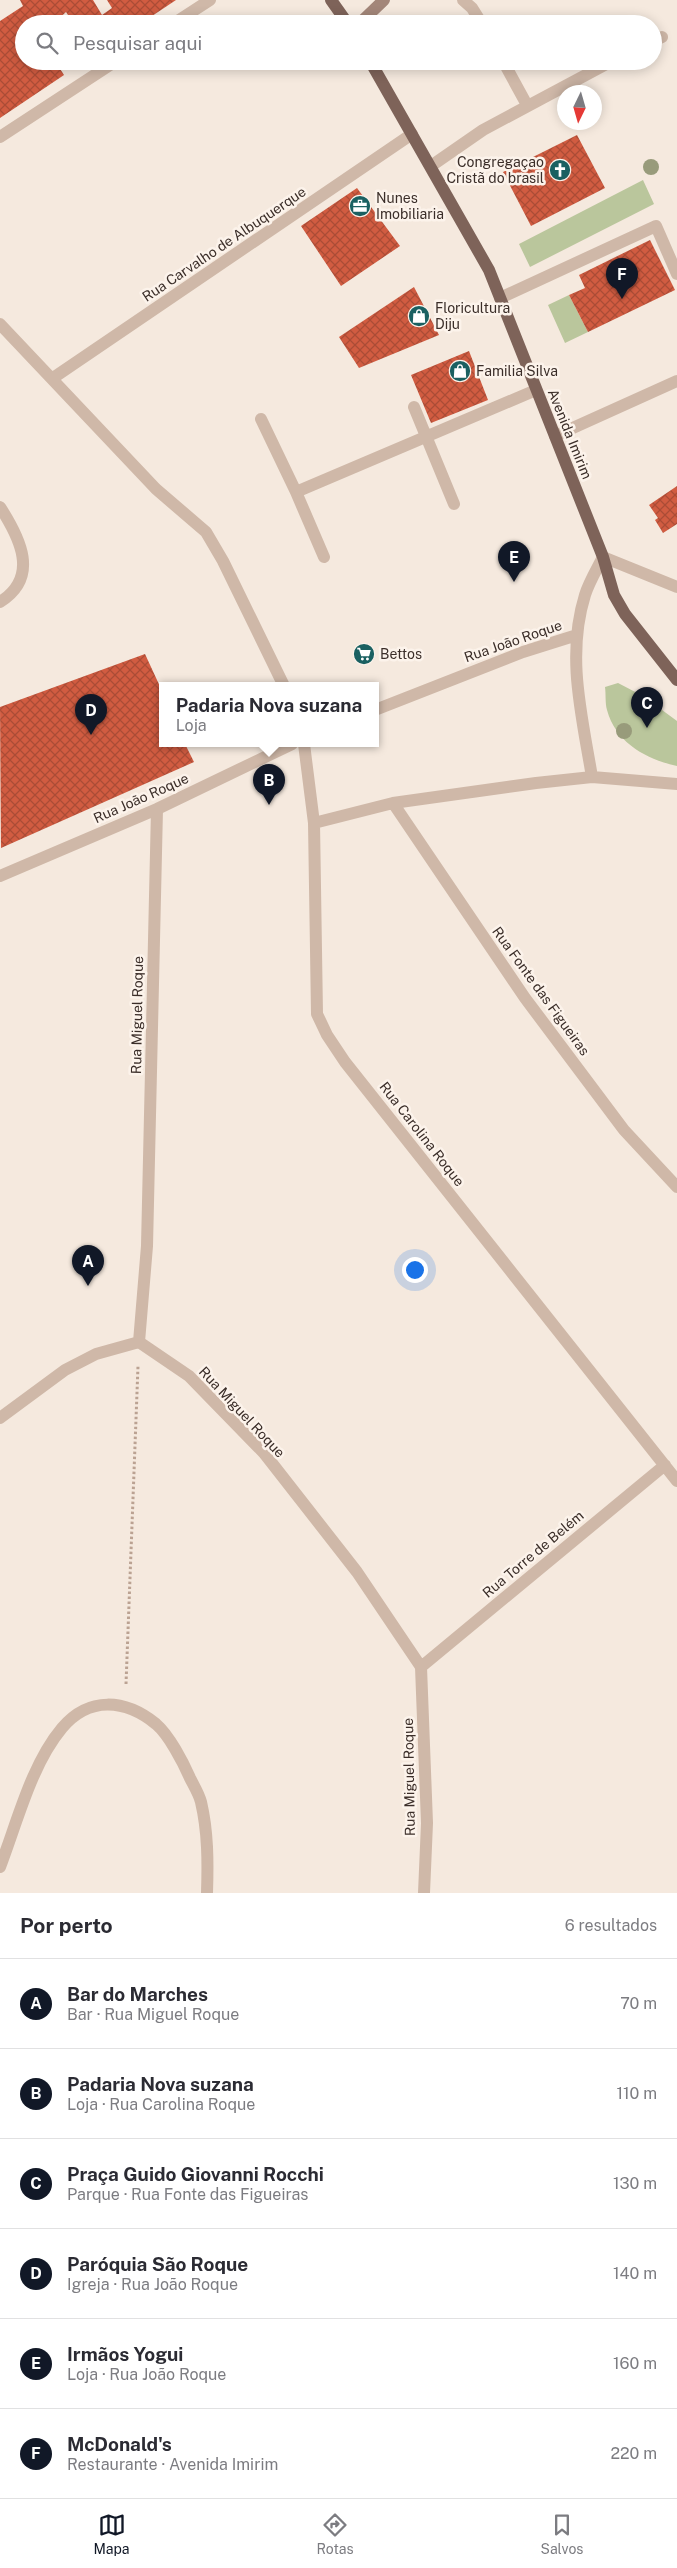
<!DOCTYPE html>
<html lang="pt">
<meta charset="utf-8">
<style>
:root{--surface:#fff;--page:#f7f7f7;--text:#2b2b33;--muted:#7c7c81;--line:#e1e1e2;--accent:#111827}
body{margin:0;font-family:"Public Sans",sans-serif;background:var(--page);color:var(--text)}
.compass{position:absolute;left:557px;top:85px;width:45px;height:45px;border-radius:50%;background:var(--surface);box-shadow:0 2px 12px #0003;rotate:185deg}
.you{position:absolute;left:414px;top:1269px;width:18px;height:18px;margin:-12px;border:4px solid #fff;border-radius:50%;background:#1a73e8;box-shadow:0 0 0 8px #1a73e833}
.badge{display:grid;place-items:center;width:32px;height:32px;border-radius:50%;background:var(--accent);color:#fff;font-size:16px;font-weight:700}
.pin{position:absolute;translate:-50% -41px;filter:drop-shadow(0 1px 2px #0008)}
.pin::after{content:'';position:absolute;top:26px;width:18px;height:15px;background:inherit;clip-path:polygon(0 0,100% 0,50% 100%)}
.popup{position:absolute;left:159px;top:682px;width:220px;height:65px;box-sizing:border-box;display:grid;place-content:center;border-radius:0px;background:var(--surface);filter:drop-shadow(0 1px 4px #0005);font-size:16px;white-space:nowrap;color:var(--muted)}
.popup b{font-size:19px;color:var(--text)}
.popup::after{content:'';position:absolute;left:50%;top:100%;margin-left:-10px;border:10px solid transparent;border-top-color:var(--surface)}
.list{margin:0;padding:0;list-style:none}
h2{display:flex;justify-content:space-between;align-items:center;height:65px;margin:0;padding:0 20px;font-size:21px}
h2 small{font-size:16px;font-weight:400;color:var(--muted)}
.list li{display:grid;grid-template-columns:32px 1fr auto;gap:15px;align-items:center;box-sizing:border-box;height:90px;padding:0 20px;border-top:1px solid var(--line)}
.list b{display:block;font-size:19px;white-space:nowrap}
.list p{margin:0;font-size:16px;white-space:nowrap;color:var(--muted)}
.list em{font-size:16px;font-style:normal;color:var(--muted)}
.icon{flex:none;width:28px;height:28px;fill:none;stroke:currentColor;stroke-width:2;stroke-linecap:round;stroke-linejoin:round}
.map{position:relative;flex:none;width:677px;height:1893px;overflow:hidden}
.search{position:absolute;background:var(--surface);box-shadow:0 2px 12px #0003;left:15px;right:15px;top:15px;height:55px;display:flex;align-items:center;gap:12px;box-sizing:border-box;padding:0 18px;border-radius:28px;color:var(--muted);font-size:19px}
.sheet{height:605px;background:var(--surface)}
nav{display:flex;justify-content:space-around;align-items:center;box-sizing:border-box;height:70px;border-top:1px solid var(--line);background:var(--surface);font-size:14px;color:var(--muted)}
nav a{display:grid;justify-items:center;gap:2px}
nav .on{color:var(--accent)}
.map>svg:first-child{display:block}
.green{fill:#bac69c}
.building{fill:url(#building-cross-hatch)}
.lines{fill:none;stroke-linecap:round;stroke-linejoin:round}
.path{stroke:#bba292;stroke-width:3;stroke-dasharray:2.5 2.5;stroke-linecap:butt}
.lane{stroke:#cfb8a8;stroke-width:12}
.street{stroke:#cfb8a8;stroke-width:12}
.secondary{stroke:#a38679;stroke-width:12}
.primary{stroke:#7e6359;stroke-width:12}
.tree{fill:#989b7b}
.labels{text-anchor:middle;stroke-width:5;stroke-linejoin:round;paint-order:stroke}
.poi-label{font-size:14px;fill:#3b2e29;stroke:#fcf3eb;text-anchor:start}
.street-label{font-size:14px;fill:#3b2e29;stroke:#fcf3eb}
</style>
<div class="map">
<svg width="677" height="1893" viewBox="0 0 677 1893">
<defs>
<pattern id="building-cross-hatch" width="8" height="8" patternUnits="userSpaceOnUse" patternTransform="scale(1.25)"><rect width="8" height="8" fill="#d15c41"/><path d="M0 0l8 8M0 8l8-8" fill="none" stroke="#ab4c36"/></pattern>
</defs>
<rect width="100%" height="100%" fill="#f5e9de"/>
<!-- green -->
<path class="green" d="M 643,180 L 654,204 L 530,267 L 519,244 Z
M 569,295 L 588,332 L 565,343 L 548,305 Z
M 618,683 L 643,696 L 677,721 L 677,766 C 646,759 616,743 607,710 C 605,703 606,694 605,687 Z"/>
<!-- building -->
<path class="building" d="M 20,0 L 93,0 L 102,15 L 112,8 L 107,0 L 176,0 L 140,24 L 74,24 L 66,12 L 53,24 L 24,24 L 24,61 L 55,61 L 64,75 L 0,118 L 0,21 L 23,6 Z
M 577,135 L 605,188 L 531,226 L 503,172 Z
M 357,188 L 400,246 L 341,286 L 301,226 Z
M 650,240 L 675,290 L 588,332 L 569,295 L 585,288 L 579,275 Z
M 414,287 L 439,335 L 359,368 L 339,337 Z
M 469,351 L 488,400 L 431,423 L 411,375 Z
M 677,486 L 677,524 L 663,533 L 655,520 L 658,518 L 649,505 Z
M 145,654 L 163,693 L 163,744 L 185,744 L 194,762 L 1,848 L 0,707 Z"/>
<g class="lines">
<!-- path -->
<path class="path" d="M 126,1684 L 138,1366"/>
<!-- lane -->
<path class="lane" d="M 463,0 L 472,8 L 482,24
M 653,41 L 662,37
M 503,61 L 527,105
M 431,166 L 483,130 L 612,61
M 500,298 L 656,226 L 677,274
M 555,436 L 677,381"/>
<!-- street -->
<path class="street" d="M 173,24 L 210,0
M 0,137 L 116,61
M 0,324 L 156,489 L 206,532 L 223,561 L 284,686
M 53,378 L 412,134
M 414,407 L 454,504
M 261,419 L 296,492 L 324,557
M 296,492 L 536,390
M 0,507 C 20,538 40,577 0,602
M 375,710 L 523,652 L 577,635
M 304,744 L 314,823 L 317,1014 L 327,1035 L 345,1062 L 677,1481
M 592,777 C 582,716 566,656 585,595 C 589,582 597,569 603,557 L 677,587
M 393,803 L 525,998 L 624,1130 L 677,1187
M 314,823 L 393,803 L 536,783 L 592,777 L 677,784
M 0,876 L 157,809 L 292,744
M 139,1342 L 189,1376 L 264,1453 L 357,1572 L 421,1667 L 427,1823 L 424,1893
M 139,1342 L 147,1246 L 157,809
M 0,1418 L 65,1370 L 96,1354 L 139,1342
M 421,1667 L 665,1465
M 0,1867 C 17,1823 31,1765 62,1728 C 89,1696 125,1699 156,1724 C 169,1735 183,1762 190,1778 C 194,1786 199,1794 201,1802 C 208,1832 208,1862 207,1893"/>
<!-- secondary -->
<path class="secondary" d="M 359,24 L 384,0"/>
<!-- primary -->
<path class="primary" d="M 331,0 L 348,24
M 370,61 L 489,270 L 603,557 L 614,595 L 625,614 L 677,680"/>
</g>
<!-- trees -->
<g class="tree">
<circle cx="651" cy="167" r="8"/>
<circle cx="624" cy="731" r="8"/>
</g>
<!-- icons -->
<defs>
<g id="church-disc" transform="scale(1.125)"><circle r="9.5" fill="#1a6061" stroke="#fcf3eb"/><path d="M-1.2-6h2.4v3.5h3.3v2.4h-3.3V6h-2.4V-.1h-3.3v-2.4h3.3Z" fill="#fff"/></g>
<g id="office-disc" transform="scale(1.125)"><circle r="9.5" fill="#1a6061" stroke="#fcf3eb"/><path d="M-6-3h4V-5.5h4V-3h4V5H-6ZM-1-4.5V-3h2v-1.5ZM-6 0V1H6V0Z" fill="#fff"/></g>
<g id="shop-disc" transform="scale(1.125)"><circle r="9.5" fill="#1a6061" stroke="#fcf3eb"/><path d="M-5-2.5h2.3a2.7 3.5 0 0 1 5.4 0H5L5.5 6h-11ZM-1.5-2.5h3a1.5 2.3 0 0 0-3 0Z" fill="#fff"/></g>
<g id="supermarket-disc" transform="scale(1.125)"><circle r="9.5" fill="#1a6061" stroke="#fcf3eb"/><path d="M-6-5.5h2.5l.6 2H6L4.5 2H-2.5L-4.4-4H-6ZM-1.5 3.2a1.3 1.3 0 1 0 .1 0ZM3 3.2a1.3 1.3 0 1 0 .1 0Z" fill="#fff"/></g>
</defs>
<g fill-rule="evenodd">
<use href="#church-disc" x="560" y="170"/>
<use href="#office-disc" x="360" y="206"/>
<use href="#shop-disc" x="419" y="316"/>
<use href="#shop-disc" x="460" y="371"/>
<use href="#supermarket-disc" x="364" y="654"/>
</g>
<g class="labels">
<!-- poi labels -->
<g class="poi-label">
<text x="544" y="167" text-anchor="end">Congregaçao<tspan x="544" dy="16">Cristã do brasil</tspan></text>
<text x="376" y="203">Nunes<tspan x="376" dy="16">Imobiliaria</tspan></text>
<text x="435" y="313">Floricultura<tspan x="435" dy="16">Diju</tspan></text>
<text x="476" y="376">Familia Silva</text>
<text x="380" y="659">Bettos</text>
</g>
<!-- street labels -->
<g class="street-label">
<text transform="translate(224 244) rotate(-34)" y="5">Rua Carvalho de Albuquerque</text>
<text transform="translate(570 434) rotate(68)" y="5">Avenida Imirim</text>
<text transform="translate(513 641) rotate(-19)" y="5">Rua João Roque</text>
<text transform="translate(141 798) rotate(-24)" y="5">Rua João Roque</text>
<text transform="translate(541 991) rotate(54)" y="5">Rua Fonte das Figueiras</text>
<text transform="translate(137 1015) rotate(-89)" y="5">Rua Miguel Roque</text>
<text transform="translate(422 1134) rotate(52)" y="5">Rua Carolina Roque</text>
<text transform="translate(242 1412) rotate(47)" y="5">Rua Miguel Roque</text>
<text transform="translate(533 1554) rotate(-40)" y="5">Rua Torre de Belém</text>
<text transform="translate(409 1777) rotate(-91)" y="5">Rua Miguel Roque</text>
</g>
</g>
</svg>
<svg class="compass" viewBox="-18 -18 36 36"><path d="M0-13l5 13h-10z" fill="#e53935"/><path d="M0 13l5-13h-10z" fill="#7c7c81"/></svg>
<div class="you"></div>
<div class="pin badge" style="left:88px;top:1286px">A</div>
<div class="pin badge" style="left:269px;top:805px">B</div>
<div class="popup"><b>Padaria Nova suzana</b>Loja</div>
<div class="pin badge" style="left:647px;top:728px">C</div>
<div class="pin badge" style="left:91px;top:735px">D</div>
<div class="pin badge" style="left:514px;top:582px">E</div>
<div class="pin badge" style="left:622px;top:299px">F</div>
<div class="search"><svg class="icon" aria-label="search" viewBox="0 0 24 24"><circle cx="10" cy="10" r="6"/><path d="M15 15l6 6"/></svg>Pesquisar aqui</div>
</div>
<section class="sheet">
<h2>Por perto<small>6 resultados</small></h2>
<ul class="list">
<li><span class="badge">A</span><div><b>Bar do Marches</b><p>Bar · Rua Miguel Roque</p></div><em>70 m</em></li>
<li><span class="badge">B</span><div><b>Padaria Nova suzana</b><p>Loja · Rua Carolina Roque</p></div><em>110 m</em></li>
<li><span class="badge">C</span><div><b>Praça Guido Giovanni Rocchi</b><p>Parque · Rua Fonte das Figueiras</p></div><em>130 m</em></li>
<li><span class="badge">D</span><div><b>Paróquia São Roque</b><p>Igreja · Rua João Roque</p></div><em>140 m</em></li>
<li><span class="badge">E</span><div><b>Irmãos Yogui</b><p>Loja · Rua João Roque</p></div><em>160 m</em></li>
<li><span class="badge">F</span><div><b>McDonald's</b><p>Restaurante · Avenida Imirim</p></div><em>220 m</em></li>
</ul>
</section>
<nav>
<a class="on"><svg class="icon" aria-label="map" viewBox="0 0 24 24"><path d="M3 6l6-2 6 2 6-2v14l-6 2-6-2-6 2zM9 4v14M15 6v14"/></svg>Mapa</a>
<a><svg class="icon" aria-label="directions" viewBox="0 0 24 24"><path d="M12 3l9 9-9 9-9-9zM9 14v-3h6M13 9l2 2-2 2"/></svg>Rotas</a>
<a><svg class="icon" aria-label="saved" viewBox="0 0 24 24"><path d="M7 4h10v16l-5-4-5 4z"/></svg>Salvos</a>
</nav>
